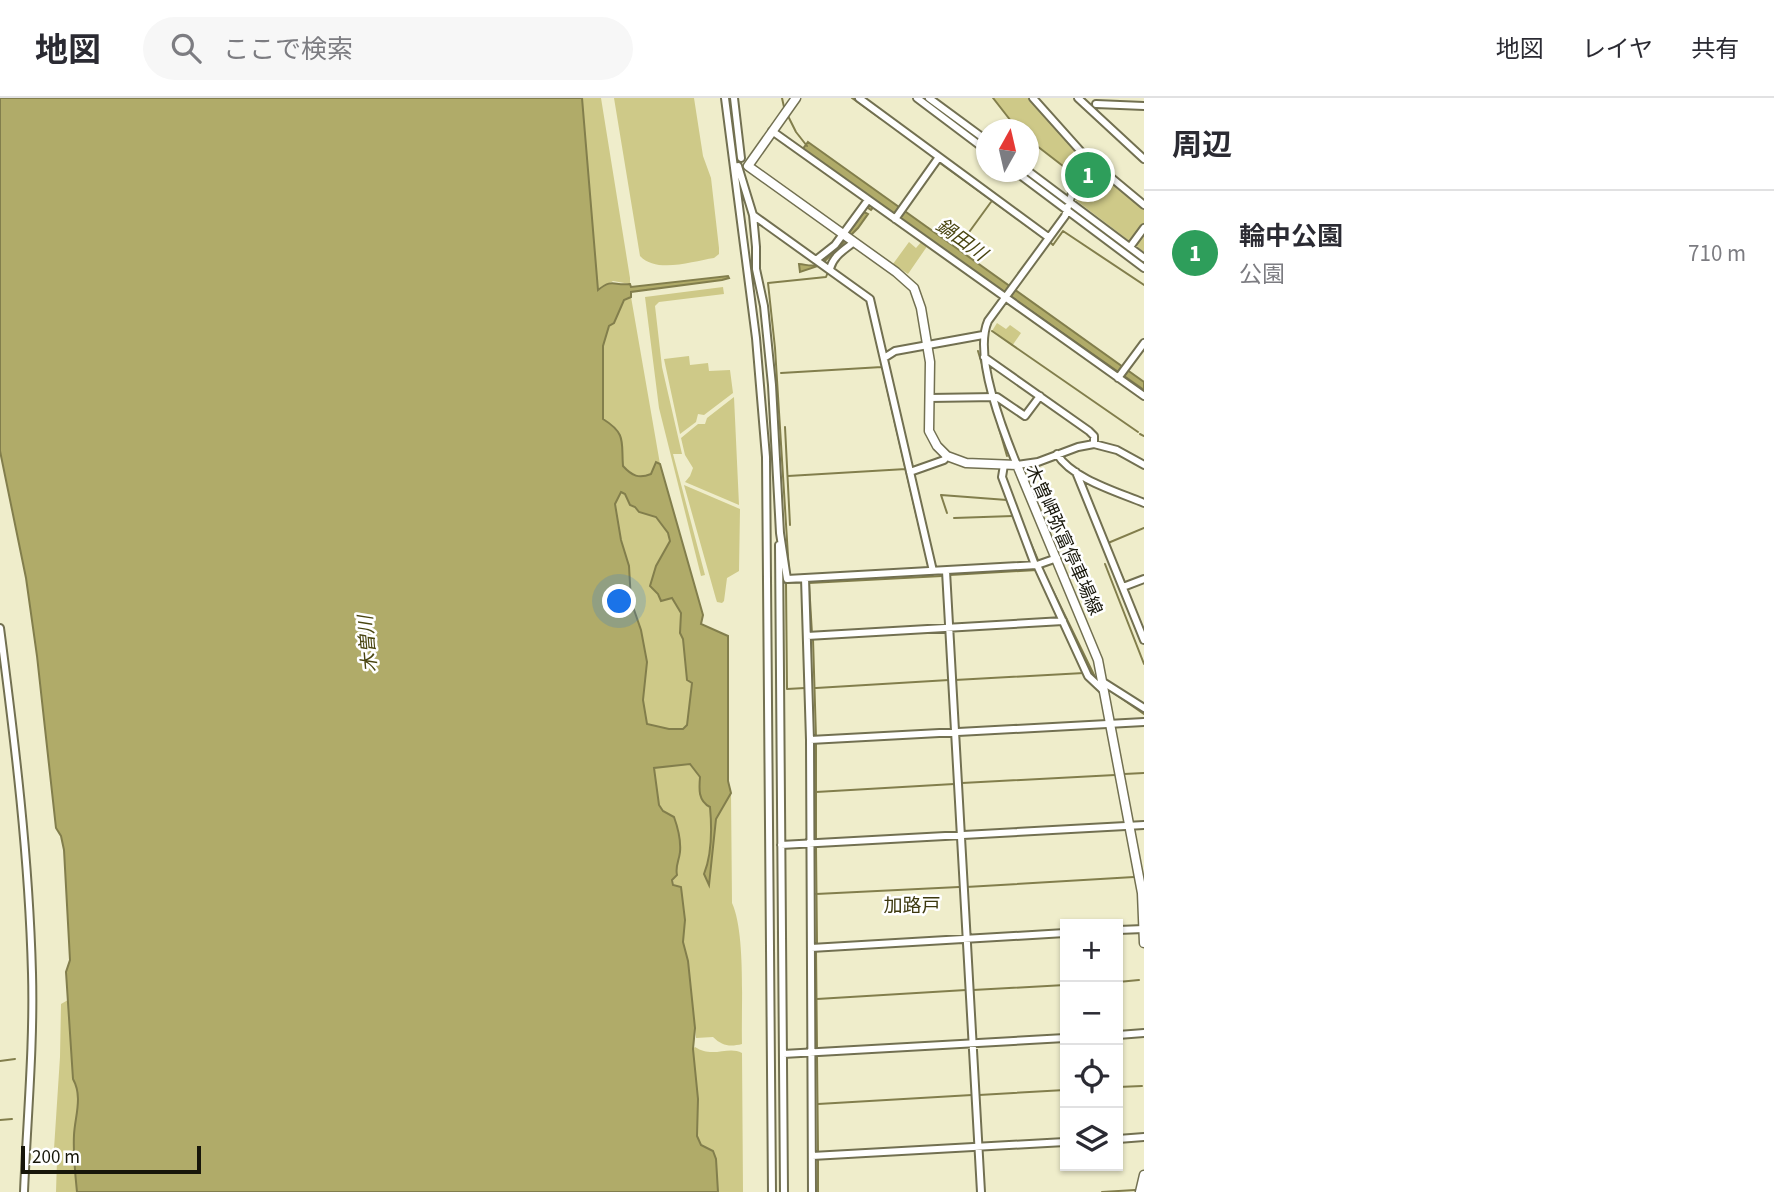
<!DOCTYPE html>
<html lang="ja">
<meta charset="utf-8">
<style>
:root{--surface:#fff;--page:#f7f7f7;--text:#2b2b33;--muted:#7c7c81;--line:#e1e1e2;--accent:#7c3aed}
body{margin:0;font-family:"Source Sans 3","Noto Sans JP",sans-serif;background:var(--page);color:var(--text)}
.controls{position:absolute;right:21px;bottom:21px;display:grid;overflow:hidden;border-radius:0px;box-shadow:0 2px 5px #0004}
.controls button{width:63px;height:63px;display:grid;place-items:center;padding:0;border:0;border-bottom:2px solid var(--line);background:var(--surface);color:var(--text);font:35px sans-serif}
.compass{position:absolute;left:976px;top:21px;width:63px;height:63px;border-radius:50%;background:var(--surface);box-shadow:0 2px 5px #0004;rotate:8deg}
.scale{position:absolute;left:21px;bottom:18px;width:180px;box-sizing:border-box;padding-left:7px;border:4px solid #17160a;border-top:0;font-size:19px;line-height:24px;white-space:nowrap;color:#17160a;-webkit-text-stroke:5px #fff;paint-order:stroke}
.you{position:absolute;left:620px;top:504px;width:24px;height:24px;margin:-18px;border:5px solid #fff;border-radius:50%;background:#1a73e8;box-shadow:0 0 0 10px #1a73e833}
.badge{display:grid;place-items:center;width:46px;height:46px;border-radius:50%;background:var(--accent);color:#fff;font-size:23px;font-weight:700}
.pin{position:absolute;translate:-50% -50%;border:4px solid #fff;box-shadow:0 2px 7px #0006}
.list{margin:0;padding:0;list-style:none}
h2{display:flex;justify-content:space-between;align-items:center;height:91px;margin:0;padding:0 28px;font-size:30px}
h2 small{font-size:23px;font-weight:400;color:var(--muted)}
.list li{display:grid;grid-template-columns:46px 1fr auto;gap:21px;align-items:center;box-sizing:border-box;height:126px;padding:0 28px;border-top:2px solid var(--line)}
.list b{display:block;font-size:26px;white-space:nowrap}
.list p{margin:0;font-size:23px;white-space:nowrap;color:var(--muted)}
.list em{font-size:23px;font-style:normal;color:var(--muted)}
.icon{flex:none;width:38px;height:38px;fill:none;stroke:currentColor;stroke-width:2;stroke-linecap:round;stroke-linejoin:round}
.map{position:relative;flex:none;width:1144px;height:1094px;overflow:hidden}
header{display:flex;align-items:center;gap:42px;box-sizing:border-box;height:98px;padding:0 35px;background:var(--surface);border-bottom:2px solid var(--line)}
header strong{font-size:33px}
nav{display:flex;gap:38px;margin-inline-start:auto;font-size:24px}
.search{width:490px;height:63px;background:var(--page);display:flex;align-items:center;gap:18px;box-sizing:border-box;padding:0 24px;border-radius:38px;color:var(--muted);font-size:26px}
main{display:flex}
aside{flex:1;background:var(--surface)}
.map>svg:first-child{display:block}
.green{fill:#cec988}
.water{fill:#b0ab69;stroke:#827e4c;stroke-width:2;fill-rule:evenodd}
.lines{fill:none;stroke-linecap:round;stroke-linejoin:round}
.stream{stroke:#827e4c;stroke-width:2}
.minor-casing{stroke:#727051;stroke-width:10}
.major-casing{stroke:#727051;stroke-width:11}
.minor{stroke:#fff;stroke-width:6}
.major{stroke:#fff;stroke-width:8}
.labels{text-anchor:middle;stroke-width:5;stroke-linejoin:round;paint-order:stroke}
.street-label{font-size:18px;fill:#17160a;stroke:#fff}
.water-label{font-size:19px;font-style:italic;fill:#494510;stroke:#fff}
.neighbourhood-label{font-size:19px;fill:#3c380e;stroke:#fff}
</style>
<header>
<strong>地図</strong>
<div class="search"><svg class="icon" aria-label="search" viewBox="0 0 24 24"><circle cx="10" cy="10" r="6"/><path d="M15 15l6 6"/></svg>ここで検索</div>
<nav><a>地図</a><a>レイヤ</a><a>共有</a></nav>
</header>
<main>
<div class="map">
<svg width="1144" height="1094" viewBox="0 0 1144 1094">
<rect width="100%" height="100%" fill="#efedcb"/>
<!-- green -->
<path class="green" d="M 582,0 L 601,0 L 630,180 L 630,186 L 613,183 L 598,192 Z
M 614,0 L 694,0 L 703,58 L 711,80 L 719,150 L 719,156 L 714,160 C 693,163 657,176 640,158 Z
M 993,0 L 1030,0 L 1087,63 L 1144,111 L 1144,154 L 1069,97 L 1076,78 L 1029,41 L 1028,32 L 1018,31 Z
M 922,143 L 928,147 L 908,176 L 893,166 L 909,144 L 916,150 Z
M 723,189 L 724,196 L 659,204 L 655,208 L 662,269 L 682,356 L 673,356 L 705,477 L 701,478 L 659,310 L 645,199 Z
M 631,199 L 660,366 L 703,517 L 701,526 L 722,535 L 698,632 L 648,635 L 603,366 L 604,207 Z
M 997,225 L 1006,231 L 1010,227 L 1021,235 L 1012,248 L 992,233 Z
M 689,258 L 690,267 L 708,265 L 709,273 L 730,272 L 733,295 L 704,317 L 698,316 L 696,324 L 680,336 L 664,261 Z
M 734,299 L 739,407 L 685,384 L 690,378 L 693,370 L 685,357 L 681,340 L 698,326 L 705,326 L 707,320 Z
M 684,387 L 740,411 L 739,473 L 727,480 L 724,503 L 722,505 L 717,504 L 716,501 Z
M 679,657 L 728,683 L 731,695 L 732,805 C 746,836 741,910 742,946 C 730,949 722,948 713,939 L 696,940 L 688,863 L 683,850 L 663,713 L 659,707 L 653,664 Z
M 68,902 L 73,981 C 82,999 75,1018 74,1037 C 73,1056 75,1075 77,1094 L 56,1094 L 57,1062 L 54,1051 L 60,959 L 61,906 Z
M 695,949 C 713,961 728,947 742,955 L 743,1094 L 714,1094 L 697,1038 L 698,1001 L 693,951 Z"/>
<!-- water -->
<path class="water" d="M 0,0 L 582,0 L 598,192 C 613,180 613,188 630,186 L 631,189 L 728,178 L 729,180 L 722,182 L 631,194 L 631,199 L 624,202 L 614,225 L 609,228 L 603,248 L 603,321 C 627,336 621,344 623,368 C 632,378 639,381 651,376 L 656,364 L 660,366 L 703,517 L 701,526 L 728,538 L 728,683 L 731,695 L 716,721 L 709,787 L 704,776 C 712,756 712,731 710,709 C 698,703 699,691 700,679 L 690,666 L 654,670 L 659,707 L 663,713 L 674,719 C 678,730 681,743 680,754 C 679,763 675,768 677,777 L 672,782 L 673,787 L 681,789 L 685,822 L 683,844 L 688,863 L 695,930 L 693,951 L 698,1001 L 697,1038 L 701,1047 L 713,1053 L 716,1061 L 718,1094 L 77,1094 C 75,1075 73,1056 74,1037 C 75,1018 83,999 73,981 L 66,874 L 70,862 L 64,752 L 61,738 L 56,730 L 37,558 L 26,480 L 0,353 ZM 621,394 L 625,396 L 630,407 L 635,409 L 639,414 L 656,419 L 668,435 L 670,443 L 656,468 L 650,488 L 658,496 L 661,503 L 672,500 L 681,515 L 680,535 L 683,541 L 687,582 L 692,585 L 687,627 L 683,631 L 669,631 L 647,626 L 643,602 L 647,564 L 641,532 L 631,503 L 629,468 L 621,442 L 615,406 Z
M 808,44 L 1144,284 L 1144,292 L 877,105 L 871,112 L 868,110 L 873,102 L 802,52 Z
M 864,114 L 868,116 L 858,130 L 821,167 L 800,174 L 799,166 C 805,166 810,169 816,167 C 833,162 853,127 864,114 Z
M 1038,462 L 1095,579 L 1100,585 L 1144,612 L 1144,616 L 1094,581 Z"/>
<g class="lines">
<!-- stream -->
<path class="stream" d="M 782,0 L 784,9
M 852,0 L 881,21
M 993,0 L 1018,32
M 788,18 L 796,34 L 807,48
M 1028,41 L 1072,75
M 940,65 L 1042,139
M 1051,145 L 1053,147 L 1063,133 L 1144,187
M 959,148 L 991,104
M 867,202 L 870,214
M 871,219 L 893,317
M 992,233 L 1138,334
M 978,253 L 984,273
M 781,275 L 882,269
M 894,321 L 917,420
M 998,327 L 1007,358
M 785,329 L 790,427
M 1140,336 L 1144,338
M 788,378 L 906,371
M 947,415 L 941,397 L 1007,402
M 954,420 L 1013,418
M 918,424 L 928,464
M 1025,432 L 1038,462
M 1109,447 L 1108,445 L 1144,430
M 1113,458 L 1125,485
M 1105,466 L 1144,566
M 789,474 L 775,250 L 768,185 L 826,179 L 828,174
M 950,477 L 1037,472
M 801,484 L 786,485 L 787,591 L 805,590
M 1127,491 L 1133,507
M 812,536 L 809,485 L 942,478
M 813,541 L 816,640
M 955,582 L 1084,575
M 816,590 L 949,582
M 816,645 L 816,744
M 1124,676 L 1144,675
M 962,685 L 1115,677
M 816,694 L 954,686
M 816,749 L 817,847
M 966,789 L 1134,779
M 816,796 L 959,789
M 816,852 L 817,951
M 1118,884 L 1139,882
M 973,892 L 1065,887
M 817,901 L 966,892
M 817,957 L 818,1054
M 0,963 L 15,961
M 1118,989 L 1142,988
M 979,997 L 1065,992
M 818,1006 L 972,997
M 0,1022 L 12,1021
M 818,1061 L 818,1094
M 1102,1094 L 1135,1092"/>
<!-- minor casing -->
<g class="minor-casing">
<path id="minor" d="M 725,0 L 756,240 L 766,359 L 772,1094
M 734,0 L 741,60
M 859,0 L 1048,139
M 917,0 L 986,52
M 929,0 L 986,42
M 1033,0 L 1084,57 L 1144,107
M 1078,0 L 1144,61
M 1096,6 L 1144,8
M 772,33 L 1144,298
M 1084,57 L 1065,118 L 988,223 C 973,257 1003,333 1017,367 L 1038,364 L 1078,349 L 1094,346 L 1117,352 L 1144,367
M 738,68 L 753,117 L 756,149 L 756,171 L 764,208 L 772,287 L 780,435 L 787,481 L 1037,467 L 1057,460
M 1028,73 L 1144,160
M 1016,74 L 1144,170
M 753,117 L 870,201 L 933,473
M 895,121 L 939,59
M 1130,149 L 1144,130
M 816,162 L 835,147 L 868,102
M 830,171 C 833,158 844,152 854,144
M 984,259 L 1089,333 L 1094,338 L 1094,346
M 884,260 L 895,253 L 983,237
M 1118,280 L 1144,245
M 929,300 L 997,299 L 1025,318 L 1040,298
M 1057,356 C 1072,381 1118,394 1144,405
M 1004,367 L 1002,379 L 1035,467
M 910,374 L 944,362 L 947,358
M 1076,374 L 1144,542
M 779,447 L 784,1094
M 1037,467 L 1088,578 L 1104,593
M 946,473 L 981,1094
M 805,480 L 810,642 L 812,1094
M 1123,489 L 1144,481
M 0,530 C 15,645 29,760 32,875 C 34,948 27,1021 24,1094
M 807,538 L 1063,523
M 1103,584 L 1144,610
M 810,642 L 1144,624
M 781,747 L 1144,727
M 1118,832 L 1144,831
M 811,850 L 1065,835
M 1118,937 L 1144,935
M 783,956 L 1065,940
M 1118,1041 L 1144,1039
M 812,1058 L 1065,1044"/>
</g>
<!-- major casing -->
<g class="major-casing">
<path id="major" d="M 796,0 L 748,68 L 896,174 L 914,190 L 921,210 L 930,264 L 929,333 L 937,348 L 947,358 L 966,365 L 1017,367 L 1098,562 L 1142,795 L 1144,845
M 1140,1094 L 1144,1077"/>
</g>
<!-- minor -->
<use href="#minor" class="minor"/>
<!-- major -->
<use href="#major" class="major"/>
</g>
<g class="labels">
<!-- street labels -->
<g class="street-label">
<text transform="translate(1064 442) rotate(66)" y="6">木曽岬弥富停車場線</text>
</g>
<!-- water labels -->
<g class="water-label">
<text transform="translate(962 141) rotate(36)" y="7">鍋田川</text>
<text transform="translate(367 546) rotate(-95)" y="7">木曽川</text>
</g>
<!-- neighbourhood labels -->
<g class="neighbourhood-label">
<text x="912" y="814">加路戸</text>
</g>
</g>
</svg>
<div class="controls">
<button>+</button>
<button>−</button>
<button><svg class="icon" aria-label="locate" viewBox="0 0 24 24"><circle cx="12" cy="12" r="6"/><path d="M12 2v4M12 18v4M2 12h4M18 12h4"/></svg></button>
<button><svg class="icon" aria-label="layers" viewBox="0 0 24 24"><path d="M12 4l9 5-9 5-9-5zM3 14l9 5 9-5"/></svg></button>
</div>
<svg class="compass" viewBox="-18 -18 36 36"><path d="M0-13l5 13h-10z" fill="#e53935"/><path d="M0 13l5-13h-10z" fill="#7c7c81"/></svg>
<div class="scale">200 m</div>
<div class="you"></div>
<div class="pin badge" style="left:1088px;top:77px;background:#2e9e5b">1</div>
</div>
<aside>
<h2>周辺<small></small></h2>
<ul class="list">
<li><span class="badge" style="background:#2e9e5b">1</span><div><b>輪中公園</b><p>公園</p></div><em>710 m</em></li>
</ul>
</aside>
</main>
